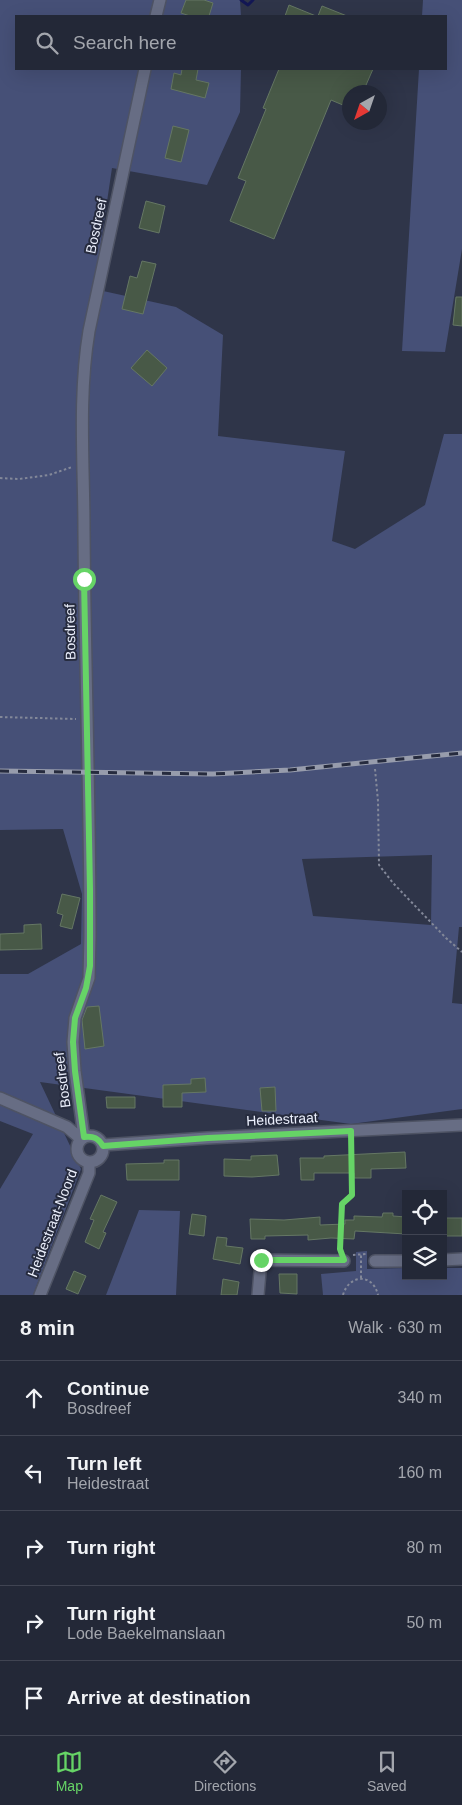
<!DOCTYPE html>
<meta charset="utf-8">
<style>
:root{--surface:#232837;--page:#2b303f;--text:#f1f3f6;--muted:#a3a6ad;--line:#404452;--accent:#66d466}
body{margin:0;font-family:Helvetica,sans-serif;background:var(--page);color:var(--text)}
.controls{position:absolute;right:15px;bottom:15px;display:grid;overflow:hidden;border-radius:0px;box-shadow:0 5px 20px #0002}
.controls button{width:45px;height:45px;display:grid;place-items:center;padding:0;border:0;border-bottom:1px solid var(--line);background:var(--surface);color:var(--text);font:25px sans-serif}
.compass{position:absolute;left:342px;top:85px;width:45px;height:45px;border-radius:50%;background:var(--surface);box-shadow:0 5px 20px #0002;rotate:220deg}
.stop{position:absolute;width:15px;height:15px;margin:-11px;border:4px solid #66d466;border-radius:50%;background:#fff}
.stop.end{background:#66d466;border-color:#fff;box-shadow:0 1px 5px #0008}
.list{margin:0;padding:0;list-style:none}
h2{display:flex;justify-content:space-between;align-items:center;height:65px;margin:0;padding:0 20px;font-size:21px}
h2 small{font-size:16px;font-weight:400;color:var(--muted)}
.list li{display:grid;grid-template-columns:32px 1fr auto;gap:15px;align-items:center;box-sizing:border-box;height:75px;padding:0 20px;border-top:1px solid var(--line)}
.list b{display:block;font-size:19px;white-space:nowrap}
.list p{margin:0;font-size:16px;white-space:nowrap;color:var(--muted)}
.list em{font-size:16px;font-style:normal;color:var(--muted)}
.icon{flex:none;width:28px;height:28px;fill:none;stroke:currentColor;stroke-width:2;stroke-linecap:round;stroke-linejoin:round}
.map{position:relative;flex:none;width:462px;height:1295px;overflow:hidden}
.search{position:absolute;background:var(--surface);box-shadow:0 5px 20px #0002;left:15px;right:15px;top:15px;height:55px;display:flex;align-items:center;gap:12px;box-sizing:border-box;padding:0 18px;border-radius:0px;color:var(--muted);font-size:19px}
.sheet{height:440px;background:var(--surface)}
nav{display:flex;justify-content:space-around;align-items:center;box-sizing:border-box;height:70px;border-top:1px solid var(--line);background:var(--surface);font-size:14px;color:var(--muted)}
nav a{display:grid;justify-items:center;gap:2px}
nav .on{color:var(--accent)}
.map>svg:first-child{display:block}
.green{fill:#465077;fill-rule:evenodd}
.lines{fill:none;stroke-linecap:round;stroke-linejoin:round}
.stream{stroke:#131754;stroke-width:3}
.building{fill:#485947;stroke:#657764}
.minor-casing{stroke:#4e5364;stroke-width:14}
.path{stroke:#838899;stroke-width:2;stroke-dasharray:2.5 2.5;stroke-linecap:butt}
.minor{stroke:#676d84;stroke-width:11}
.rail-casing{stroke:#979cac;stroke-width:5}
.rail{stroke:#262b3e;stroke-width:3;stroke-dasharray:9;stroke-linecap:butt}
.route{stroke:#66d466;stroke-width:6}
.labels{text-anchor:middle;stroke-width:4;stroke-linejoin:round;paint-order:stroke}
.street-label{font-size:14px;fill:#ebeffc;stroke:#262b3e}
</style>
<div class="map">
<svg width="462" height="1295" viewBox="0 0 462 1295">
<rect width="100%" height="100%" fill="#2f3549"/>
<!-- green -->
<path class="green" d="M 0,0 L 240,0 L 241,16 L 16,16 L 16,69 L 241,69 L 240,112 L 207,185 L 112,168 L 94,289 L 176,307 L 223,335 L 218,436 L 345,451 L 332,541 L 355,549 L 425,505 L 444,434 L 462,434 L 462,927 L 459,927 L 452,1003 L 462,1004 L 462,1109 L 351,1124 L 40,1082 L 81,1169 L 33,1295 L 0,1295 L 0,1189 L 33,1134 L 0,1121 L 0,974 L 28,974 L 81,944 L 82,894 L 63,829 L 0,830 ZM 432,855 L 431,925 L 313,916 L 302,859 Z
M 423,0 L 462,0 L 462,249 L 445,352 L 402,351 L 419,69 L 446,69 L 446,16 L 422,16 Z
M 139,1210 L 180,1211 L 176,1295 L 106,1295 Z
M 367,1251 L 367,1269 L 406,1268 L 406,1276 L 443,1276 L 443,1268 L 462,1268 L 462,1295 L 323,1295 L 321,1274 L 356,1271 L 356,1252 Z"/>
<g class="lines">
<!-- stream -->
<path class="stream" d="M 241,0 L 248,5 L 253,0"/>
</g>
<!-- building -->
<path class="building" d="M 186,0 L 204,0 L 213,3 L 209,16 L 190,16 L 181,13 Z
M 289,5 L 316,16 L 285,16 Z
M 322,6 L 347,16 L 318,16 Z
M 182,69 L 198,69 L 196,80 L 209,83 L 205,98 L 171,89 L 174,73 L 181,75 Z
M 279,69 L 373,69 L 363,92 L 350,92 L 350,108 L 331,100 L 274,239 L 230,221 L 246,181 L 238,178 L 266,109 L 263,108 Z
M 173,126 L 189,130 L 181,162 L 165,158 Z
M 146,201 L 165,206 L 159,233 L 139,228 Z
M 142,261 L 156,264 L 143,314 L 122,309 L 130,276 L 137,278 Z
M 456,297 L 462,297 L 462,326 L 453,325 Z
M 147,350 L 167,368 L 152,386 L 131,368 Z
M 62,894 L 80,898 L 72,929 L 60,926 L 63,915 L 57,913 Z
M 41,924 L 42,949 L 0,950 L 0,934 L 24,933 L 24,925 Z
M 99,1006 L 104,1046 L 85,1049 L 82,1020 L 87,1007 Z
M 205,1078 L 206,1092 L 182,1093 L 182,1107 L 163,1107 L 163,1085 L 191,1084 L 191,1079 Z
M 275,1087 L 276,1111 L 262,1111 L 260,1088 Z
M 106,1097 L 135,1097 L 135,1108 L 107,1108 Z
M 405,1152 L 406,1168 L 371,1169 L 371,1178 L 354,1178 L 354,1173 L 314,1173 L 314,1180 L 301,1180 L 300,1158 L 324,1158 L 324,1156 Z
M 277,1155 L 279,1175 L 252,1177 L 224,1176 L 224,1159 L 251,1160 L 251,1156 Z
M 164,1160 L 179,1160 L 179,1180 L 127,1180 L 126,1164 L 164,1163 Z
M 101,1195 L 117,1202 L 103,1232 L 106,1233 L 99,1249 L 85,1242 L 94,1220 L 90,1219 Z
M 383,1213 L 393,1213 L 393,1216 L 406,1217 L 406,1234 L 355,1231 L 354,1239 L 331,1238 L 308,1240 L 308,1235 L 265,1236 L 265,1239 L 251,1239 L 250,1219 L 284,1220 L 320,1217 L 320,1225 L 345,1224 L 345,1220 L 354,1220 L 354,1216 L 382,1217 Z
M 192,1214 L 206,1216 L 204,1236 L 189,1234 Z
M 443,1218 L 462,1218 L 462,1236 L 443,1236 Z
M 217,1237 L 227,1238 L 226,1246 L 243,1248 L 240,1264 L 213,1259 Z
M 74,1271 L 86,1276 L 78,1294 L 66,1289 Z
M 279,1274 L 297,1274 L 297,1294 L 280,1293 Z
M 223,1279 L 239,1282 L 237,1295 L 221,1295 Z"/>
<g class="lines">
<!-- minor casing -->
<g class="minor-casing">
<path id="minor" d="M 156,16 L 160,0
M 0,1098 L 67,1127 L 81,1139
M77 1149a13 13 0 1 1 26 0a13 13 0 1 1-26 0Z
M 84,1137 L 75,1071 L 73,1042 L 75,1018 L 89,978 L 90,936 C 90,801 85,666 84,531 C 84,465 78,397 89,331 L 145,69
M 103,1145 L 207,1138 L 462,1125
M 443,1260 L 462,1259
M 375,1261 L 406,1261
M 40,1295 L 89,1173 L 89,1162
M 258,1295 L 261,1260 L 344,1261"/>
</g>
<!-- path -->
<path class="path" d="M 0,478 L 19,479 L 49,475 L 72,467
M 0,717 L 76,719
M 375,769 L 378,801 L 379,865 L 393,883 L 446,938 L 462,952
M 0,771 L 78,772
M 341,1249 L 342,1204 L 352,1195 L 351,1141
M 353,1255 L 366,1254
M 361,1278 L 361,1254
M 343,1295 C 349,1274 373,1273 378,1295"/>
<!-- minor -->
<use href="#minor" class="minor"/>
<!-- rail casing -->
<g class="rail-casing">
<path id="rail" d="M 0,771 L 213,774 L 290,770 L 462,753"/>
</g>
<!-- rail -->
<use href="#rail" class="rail"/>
</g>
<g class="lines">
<!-- route -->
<path class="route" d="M 84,579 L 90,889 L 90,966 L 86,988 L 75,1018 L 73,1042 L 75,1071 L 84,1137 C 94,1136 98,1138 103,1146 L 208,1138 L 351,1131 L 352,1195 L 342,1204 L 340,1249 L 344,1260 L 261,1260"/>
</g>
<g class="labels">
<!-- street labels -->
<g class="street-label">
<text transform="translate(96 226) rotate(-78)" y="5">Bosdreef</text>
<text transform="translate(70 632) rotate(-91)" y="5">Bosdreef</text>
<text transform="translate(62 1080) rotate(-97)" y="5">Bosdreef</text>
<text transform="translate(282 1119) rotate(-3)" y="5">Heidestraat</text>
<text transform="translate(52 1223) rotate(-69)" y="5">Heidestraat-Noord</text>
</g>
</g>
</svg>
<div class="controls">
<button><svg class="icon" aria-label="locate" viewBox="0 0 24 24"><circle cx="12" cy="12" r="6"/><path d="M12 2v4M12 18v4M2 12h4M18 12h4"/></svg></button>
<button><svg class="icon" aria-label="layers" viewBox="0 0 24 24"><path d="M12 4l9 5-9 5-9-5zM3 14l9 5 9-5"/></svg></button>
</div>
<svg class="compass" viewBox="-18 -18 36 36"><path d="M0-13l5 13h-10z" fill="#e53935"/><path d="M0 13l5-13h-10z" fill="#a3a6ad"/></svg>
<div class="stop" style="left:84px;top:579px"></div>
<div class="stop end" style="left:261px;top:1260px"></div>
<div class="search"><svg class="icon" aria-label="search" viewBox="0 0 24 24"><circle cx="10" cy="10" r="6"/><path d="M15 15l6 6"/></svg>Search here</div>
</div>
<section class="sheet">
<h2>8 min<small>Walk · 630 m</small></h2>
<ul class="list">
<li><svg class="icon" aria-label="ahead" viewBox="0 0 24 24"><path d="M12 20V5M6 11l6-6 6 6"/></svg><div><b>Continue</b><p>Bosdreef</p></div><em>340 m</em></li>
<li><svg class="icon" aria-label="left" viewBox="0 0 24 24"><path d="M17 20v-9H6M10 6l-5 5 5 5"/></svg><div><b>Turn left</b><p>Heidestraat</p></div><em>160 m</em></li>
<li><svg class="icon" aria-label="right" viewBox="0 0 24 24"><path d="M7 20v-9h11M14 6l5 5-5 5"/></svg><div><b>Turn right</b></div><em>80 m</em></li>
<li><svg class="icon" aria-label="right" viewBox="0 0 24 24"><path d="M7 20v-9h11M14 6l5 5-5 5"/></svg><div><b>Turn right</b><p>Lode Baekelmanslaan</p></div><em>50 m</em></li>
<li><svg class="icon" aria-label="arrive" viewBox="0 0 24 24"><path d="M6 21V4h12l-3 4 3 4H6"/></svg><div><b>Arrive at destination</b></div></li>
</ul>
</section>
<nav>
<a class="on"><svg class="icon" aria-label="map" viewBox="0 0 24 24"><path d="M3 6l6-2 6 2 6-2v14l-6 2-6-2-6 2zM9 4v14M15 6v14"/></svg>Map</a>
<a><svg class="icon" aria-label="directions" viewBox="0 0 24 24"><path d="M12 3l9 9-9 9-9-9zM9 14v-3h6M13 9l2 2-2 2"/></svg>Directions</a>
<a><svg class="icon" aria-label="saved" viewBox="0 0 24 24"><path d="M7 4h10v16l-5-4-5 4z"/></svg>Saved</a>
</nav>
